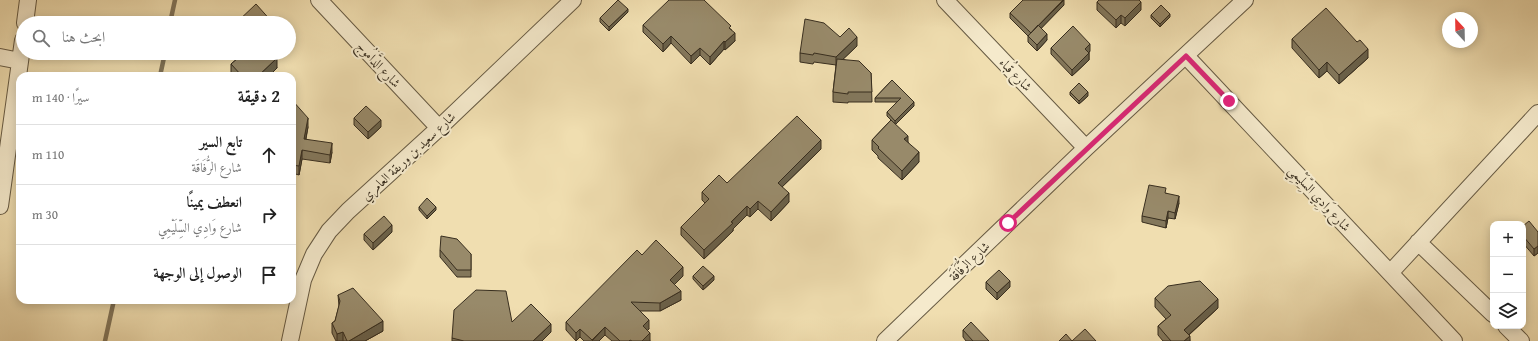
<!DOCTYPE html>
<html lang="ar">
<meta charset="utf-8">
<style>
:root{--surface:#fff;--page:#f6f6f6;--text:#222;--muted:#767676;--line:#e0e0e0}
body{margin:0;font-family:"Gentium Book Plus",Amiri,serif;background:var(--page);color:var(--text);direction:rtl}
.controls{position:absolute;right:12px;bottom:12px;display:grid;overflow:hidden;border-radius:8px;box-shadow:0 2px 10px #0003}
.controls button{width:36px;height:36px;display:grid;place-items:center;padding:0;border:0;border-bottom:1px solid var(--line);background:var(--surface);color:var(--text);font:20px sans-serif}
.compass{position:absolute;left:1442px;top:12px;width:36px;height:36px;border-radius:50%;background:var(--surface);box-shadow:0 2px 10px #0003;rotate:338deg}
.stop{position:absolute;width:12px;height:12px;margin:-9px;border:3px solid #db2777;border-radius:50%;background:#fff}
.stop.end{background:#db2777;border-color:#fff;box-shadow:0 1px 4px #0008}
.list{margin:0;padding:0;list-style:none}
h2{display:flex;justify-content:space-between;align-items:center;height:52px;margin:0;padding:0 16px;font-size:17px}
h2 small{font-size:13px;font-weight:400;color:var(--muted)}
.list li{display:grid;grid-template-columns:26px 1fr auto;gap:12px;align-items:center;box-sizing:border-box;height:60px;padding:0 16px;border-top:1px solid var(--line)}
.list b{display:block;font-size:15px;white-space:nowrap}
.list p{margin:0;font-size:13px;white-space:nowrap;color:var(--muted)}
.list em{font-size:13px;font-style:normal;color:var(--muted)}
.icon{flex:none;width:22px;height:22px;fill:none;stroke:currentColor;stroke-width:2;stroke-linecap:round;stroke-linejoin:round}
.map{position:relative;flex:none;width:1538px;height:341px;overflow:hidden;direction:ltr}
.search{position:absolute;background:var(--surface);box-shadow:0 2px 10px #0003;left:16px;top:16px;width:280px;height:44px;display:flex;align-items:center;gap:10px;box-sizing:border-box;padding:0 14px;border-radius:22px;color:var(--muted);font-size:15px}
.panel{position:absolute;background:var(--surface);box-shadow:0 2px 10px #0003;left:16px;top:72px;width:280px;height:232px;border-radius:12px;direction:rtl}
.map>svg:first-child{display:block}
.lines{fill:none;stroke-linecap:round;stroke-linejoin:round}
.stream{stroke:#817459;stroke-width:4.5}
.minor-casing{stroke:#665a43;stroke-width:18}
.minor{stroke:#f5eacc;stroke-width:16}
.wall{fill:#83775b;stroke:#382e1f}
.shaded-wall{fill:#6a614a;stroke:#382e1f}
.building{fill:#988a6a;stroke:#382e1f}
.route{stroke:#db2777;stroke-width:5}
.labels{text-anchor:middle;stroke-width:4;stroke-linejoin:round;paint-order:stroke}
.street-label{font-size:13px;fill:#382e1f;stroke:#f5eacc}
</style>
<div class="map">
<svg width="1538" height="341" viewBox="0 0 1538 341">
<rect width="100%" height="100%" fill="#f0deb0"/>
<filter id="stains"><feTurbulence type="fractalNoise" baseFrequency=".005" numOctaves="4"/><feColorMatrix values="0 0 0 0 .2 0 0 0 0 .09 0 0 0 0 .02 0 0 0 .5 -.17"/></filter>
<radialGradient id="worn" r=".72"><stop offset=".6" stop-color="#630" stop-opacity="0"/><stop offset="1" stop-color="#630" stop-opacity=".3"/></radialGradient>
<g class="lines">
<!-- stream -->
<path class="stream" d="M 170,23 L 175,0
M 160,76 L 165,53
M 105,341 L 114,300"/>
<!-- minor casing -->
<g class="minor-casing">
<path id="minor" d="M 319,0 L 439,128
M 945,0 L 1086,148
M 25,23 L 28,0
M 1186,56 L 1454,341
M 0,57 L 20,61
M 0,206 L 23,40
M 1418,242 L 1493,314
M 1390,273 L 1538,113
M 1506,326 L 1521,341
M 290,341 L 303,280 L 314,254 L 329,231 L 348,211 L 439,128 L 573,0
M 885,341 L 1086,148 L 1245,0"/>
</g>
<!-- minor -->
<use href="#minor" class="minor"/>
</g>
<!-- wall -->
<path class="wall" d="M 1097,2 L 1141,10 L 1125,26 L 1121,23 L 1116,28 L 1097,10 Z
M 1064,5 L 1041,28 L 1047,40 L 1037,51 L 1028,42 L 1028,36 L 1010,18 L 1010,13 Z
M 628,12 L 609,31 L 600,22 L 600,18 Z
M 1151,15 L 1170,17 L 1160,27 L 1151,18 Z
M 643,25 L 731,29 L 735,41 L 725,50 L 724,49 L 710,65 L 700,55 L 691,64 L 671,43 L 663,52 L 643,32 Z
M 840,37 L 857,46 L 843,59 L 871,73 L 872,102 L 848,102 L 848,103 L 833,102 L 833,92 L 836,65 L 814,62 L 813,64 L 800,62 L 800,53 Z
M 1292,39 L 1357,42 L 1368,58 L 1339,84 L 1327,71 L 1319,78 L 1292,48 Z
M 1051,48 L 1090,51 L 1089,53 L 1089,60 L 1072,76 L 1051,54 Z
M 242,53 L 272,53 L 277,68 L 269,76 L 233,76 L 231,74 L 231,64 L 243,54 Z
M 892,80 L 914,106 L 895,124 L 908,142 L 919,162 L 902,180 L 878,158 L 878,156 L 872,150 L 872,140 L 891,120 L 887,116 L 887,112 L 898,102 L 875,102 L 875,98 Z
M 1070,92 L 1088,96 L 1079,104 L 1070,95 Z
M 292,100 L 308,127 L 306,139 L 332,152 L 330,163 L 302,159 L 299,175 L 292,173 Z
M 354,118 L 381,127 L 368,139 L 354,125 Z
M 821,149 L 782,187 L 789,202 L 771,221 L 758,209 L 750,217 L 747,215 L 733,229 L 733,231 L 704,259 L 681,235 L 681,227 L 705,203 L 702,200 L 702,192 L 727,183 Z
M 1166,193 L 1179,203 L 1175,219 L 1168,218 L 1166,228 L 1142,222 L 1142,216 Z
M 419,207 L 436,210 L 427,219 L 419,210 Z
M 1523,226 L 1538,232 L 1538,253 L 1534,256 L 1523,243 Z
M 392,232 L 373,250 L 364,240 L 364,234 Z
M 440,250 L 471,254 L 471,277 L 457,277 L 440,257 Z
M 642,255 L 683,276 L 674,285 L 681,300 L 660,311 L 639,311 L 649,329 L 647,331 L 650,341 L 612,341 L 605,335 L 599,341 L 584,341 L 580,337 L 576,341 L 566,330 L 566,322 Z
M 693,276 L 714,280 L 703,290 L 693,279 Z
M 986,282 L 1010,287 L 997,300 L 986,289 Z
M 338,295 L 383,331 L 365,341 L 336,341 L 332,333 L 332,323 L 335,321 L 339,306 Z
M 1155,298 L 1218,308 L 1189,335 L 1190,341 L 1163,341 L 1158,335 L 1158,326 L 1166,319 L 1155,307 Z
M 512,322 L 551,332 L 542,341 L 452,341 L 452,338 Z
M 963,330 L 989,341 L 966,341 L 963,337 Z"/>
<!-- shaded-wall -->
<path class="shaded-wall" d="M 1064,0 L 1064,5 L 1031,39 L 1031,33 Z
M 1141,2 L 1141,10 L 1125,26 L 1125,18 Z
M 628,9 L 628,12 L 609,31 L 609,27 Z
M 1170,14 L 1170,17 L 1160,27 L 1160,24 Z
M 1121,15 L 1121,23 L 1116,28 L 1116,20 Z
M 735,33 L 735,41 L 725,50 L 725,42 Z
M 1047,34 L 1047,40 L 1037,51 L 1037,45 Z
M 671,36 L 671,43 L 663,52 L 663,44 Z
M 857,37 L 857,46 L 836,66 L 836,57 Z
M 724,41 L 724,49 L 710,65 L 710,57 Z
M 1090,44 L 1090,51 L 1085,56 L 1085,49 Z
M 700,48 L 700,55 L 691,64 L 691,56 Z
M 1368,49 L 1368,58 L 1339,84 L 1339,75 Z
M 1089,53 L 1089,60 L 1072,76 L 1072,70 Z
M 277,58 L 277,68 L 269,76 L 258,76 Z
M 1327,62 L 1327,71 L 1319,78 L 1319,70 Z
M 1088,92 L 1088,96 L 1079,104 L 1079,101 Z
M 914,102 L 914,106 L 895,125 L 895,121 Z
M 308,118 L 308,127 L 304,147 L 304,139 Z
M 381,120 L 381,127 L 368,139 L 368,132 Z
M 908,136 L 908,145 L 904,139 Z
M 821,140 L 821,149 L 778,191 L 778,183 Z
M 332,143 L 332,152 L 330,163 L 330,155 Z
M 302,150 L 302,159 L 299,175 L 299,166 Z
M 919,152 L 919,162 L 902,180 L 902,171 Z
M 789,193 L 789,202 L 771,221 L 771,212 Z
M 1179,196 L 1179,203 L 1175,219 L 1175,213 Z
M 758,201 L 758,209 L 750,217 L 750,209 Z
M 747,206 L 747,215 L 733,229 L 733,231 L 704,259 L 704,250 Z
M 436,207 L 436,210 L 427,219 L 427,216 Z
M 1168,211 L 1168,218 L 1166,228 L 1166,221 Z
M 392,225 L 392,232 L 373,250 L 373,243 Z
M 1538,246 L 1538,253 L 1534,256 L 1534,249 Z
M 683,267 L 683,276 L 670,289 L 670,280 Z
M 714,276 L 714,280 L 703,290 L 703,286 Z
M 1010,281 L 1010,287 L 997,300 L 997,293 Z
M 681,291 L 681,300 L 660,311 L 660,303 Z
M 1218,299 L 1218,308 L 1184,339 L 1184,330 Z
M 649,320 L 649,329 L 643,335 L 643,326 Z
M 383,321 L 383,331 L 365,341 L 349,341 Z
M 551,324 L 551,332 L 542,341 L 533,341 Z
M 605,327 L 605,335 L 599,341 L 592,341 Z
M 580,329 L 580,337 L 576,341 L 576,333 Z
M 343,332 L 343,341 L 337,341 L 337,334 Z
M 650,333 L 650,341 L 642,341 Z
M 1190,336 L 1190,341 L 1184,341 Z"/>
<!-- building -->
<path class="building" d="M 618,0 L 628,9 L 609,27 L 600,18 Z
M 669,0 L 704,0 L 731,26 L 729,28 L 735,33 L 725,42 L 724,41 L 710,57 L 700,48 L 691,56 L 671,36 L 663,44 L 643,25 Z
M 1023,0 L 1063,0 L 1031,33 L 1010,13 Z
M 1099,0 L 1139,0 L 1141,2 L 1125,18 L 1121,15 L 1116,20 L 1097,2 Z
M 256,4 L 273,23 L 236,23 Z
M 1161,5 L 1170,14 L 1160,24 L 1151,15 Z
M 1326,8 L 1357,42 L 1360,40 L 1368,49 L 1339,75 L 1327,62 L 1319,70 L 1292,39 Z
M 805,19 L 824,23 L 840,37 L 849,28 L 857,37 L 836,57 L 814,53 L 813,55 L 800,53 Z
M 1038,25 L 1047,34 L 1037,45 L 1028,36 Z
M 1073,26 L 1090,44 L 1085,49 L 1089,53 L 1072,70 L 1051,48 Z
M 244,53 L 272,53 L 277,58 L 258,76 L 242,76 L 231,64 Z
M 837,59 L 859,61 L 871,73 L 872,92 L 848,92 L 848,94 L 833,92 Z
M 892,80 L 914,102 L 895,121 L 887,112 L 901,98 L 875,98 Z
M 1079,83 L 1088,92 L 1079,101 L 1070,92 Z
M 292,100 L 308,118 L 304,139 L 332,143 L 330,155 L 302,150 L 299,166 L 292,165 Z
M 366,106 L 381,120 L 368,132 L 354,118 Z
M 797,116 L 821,140 L 778,183 L 789,193 L 771,212 L 758,201 L 750,209 L 747,206 L 731,222 L 733,223 L 704,250 L 681,227 L 709,199 L 702,192 L 719,175 L 727,183 Z
M 891,120 L 908,136 L 904,139 L 919,152 L 902,171 L 878,148 L 879,147 L 872,140 Z
M 1149,185 L 1166,188 L 1165,193 L 1179,196 L 1175,213 L 1168,211 L 1166,221 L 1142,216 Z
M 427,198 L 436,207 L 427,216 L 419,207 Z
M 384,216 L 392,225 L 373,243 L 364,234 Z
M 1529,221 L 1538,232 L 1538,246 L 1534,249 L 1523,236 L 1523,226 Z
M 441,236 L 457,239 L 471,254 L 471,270 L 457,270 L 440,250 Z
M 656,240 L 683,267 L 670,280 L 681,291 L 660,303 L 631,302 L 649,320 L 643,326 L 650,333 L 642,341 L 632,341 L 630,340 L 629,341 L 620,341 L 605,327 L 592,340 L 580,329 L 576,333 L 566,322 L 637,250 L 642,255 Z
M 703,266 L 714,276 L 703,286 L 693,276 Z
M 999,270 L 1010,281 L 997,293 L 986,282 Z
M 1200,281 L 1218,299 L 1184,330 L 1190,336 L 1184,341 L 1171,341 L 1158,326 L 1171,315 L 1155,298 L 1168,286 Z
M 353,288 L 383,321 L 349,341 L 347,341 L 343,332 L 337,334 L 332,323 L 335,321 L 340,301 L 338,295 Z
M 476,290 L 506,291 L 512,322 L 531,304 L 551,324 L 533,341 L 464,341 L 452,338 L 454,310 Z
M 971,322 L 989,341 L 973,341 L 963,330 Z
M 1085,329 L 1096,341 L 1059,341 L 1066,334 L 1072,341 Z"/>
<g class="lines">
<!-- route -->
<path class="route" d="M 1008,223 L 1186,56 L 1229,101"/>
</g>
<g class="labels">
<!-- street labels -->
<g class="street-label">
<text transform="translate(379 64) rotate(47)" y="5">شارع الدَّامُوج</text>
<text transform="translate(1016 74) rotate(46)" y="5">شارع قُباء</text>
<text transform="translate(408 156) rotate(-43)" y="5">شارع سعيد بن وريقة العامري</text>
<text transform="translate(1320 198) rotate(47)" y="5">شارع وَادِي السِّلَيْمِي</text>
<text transform="translate(969 261) rotate(-44)" y="5">شارع الرُّفَاقَة</text>
</g>
</g>
<rect width="100%" height="100%" filter="url(#stains)"/>
<rect width="100%" height="100%" fill="url(#worn)"/>
</svg>
<div class="controls">
<button>+</button>
<button>−</button>
<button><svg class="icon" aria-label="layers" viewBox="0 0 24 24"><path d="M12 4l9 5-9 5-9-5zM3 14l9 5 9-5"/></svg></button>
</div>
<svg class="compass" viewBox="-18 -18 36 36"><path d="M0-13l5 13h-10z" fill="#e53935"/><path d="M0 13l5-13h-10z" fill="#767676"/></svg>
<div class="stop" style="left:1008px;top:223px"></div>
<div class="stop end" style="left:1229px;top:101px"></div>
<div class="search"><svg class="icon" aria-label="search" viewBox="0 0 24 24"><circle cx="10" cy="10" r="6"/><path d="M15 15l6 6"/></svg>ابحث هنا</div>
<section class="panel">
<h2>2 دقيقة<small>سيرًا · 140 m</small></h2>
<ul class="list">
<li><svg class="icon" aria-label="ahead" viewBox="0 0 24 24"><path d="M12 20V5M6 11l6-6 6 6"/></svg><div><b>تابع السير</b><p>شارع الرُّفَاقَة</p></div><em>110 m</em></li>
<li><svg class="icon" aria-label="right" viewBox="0 0 24 24"><path d="M7 20v-9h11M14 6l5 5-5 5"/></svg><div><b>انعطف يمينًا</b><p>شارع وَادِي السِّلَيْمِي</p></div><em>30 m</em></li>
<li><svg class="icon" aria-label="arrive" viewBox="0 0 24 24"><path d="M6 21V4h12l-3 4 3 4H6"/></svg><div><b>الوصول إلى الوجهة</b></div></li>
</ul>
</section>
</div>
